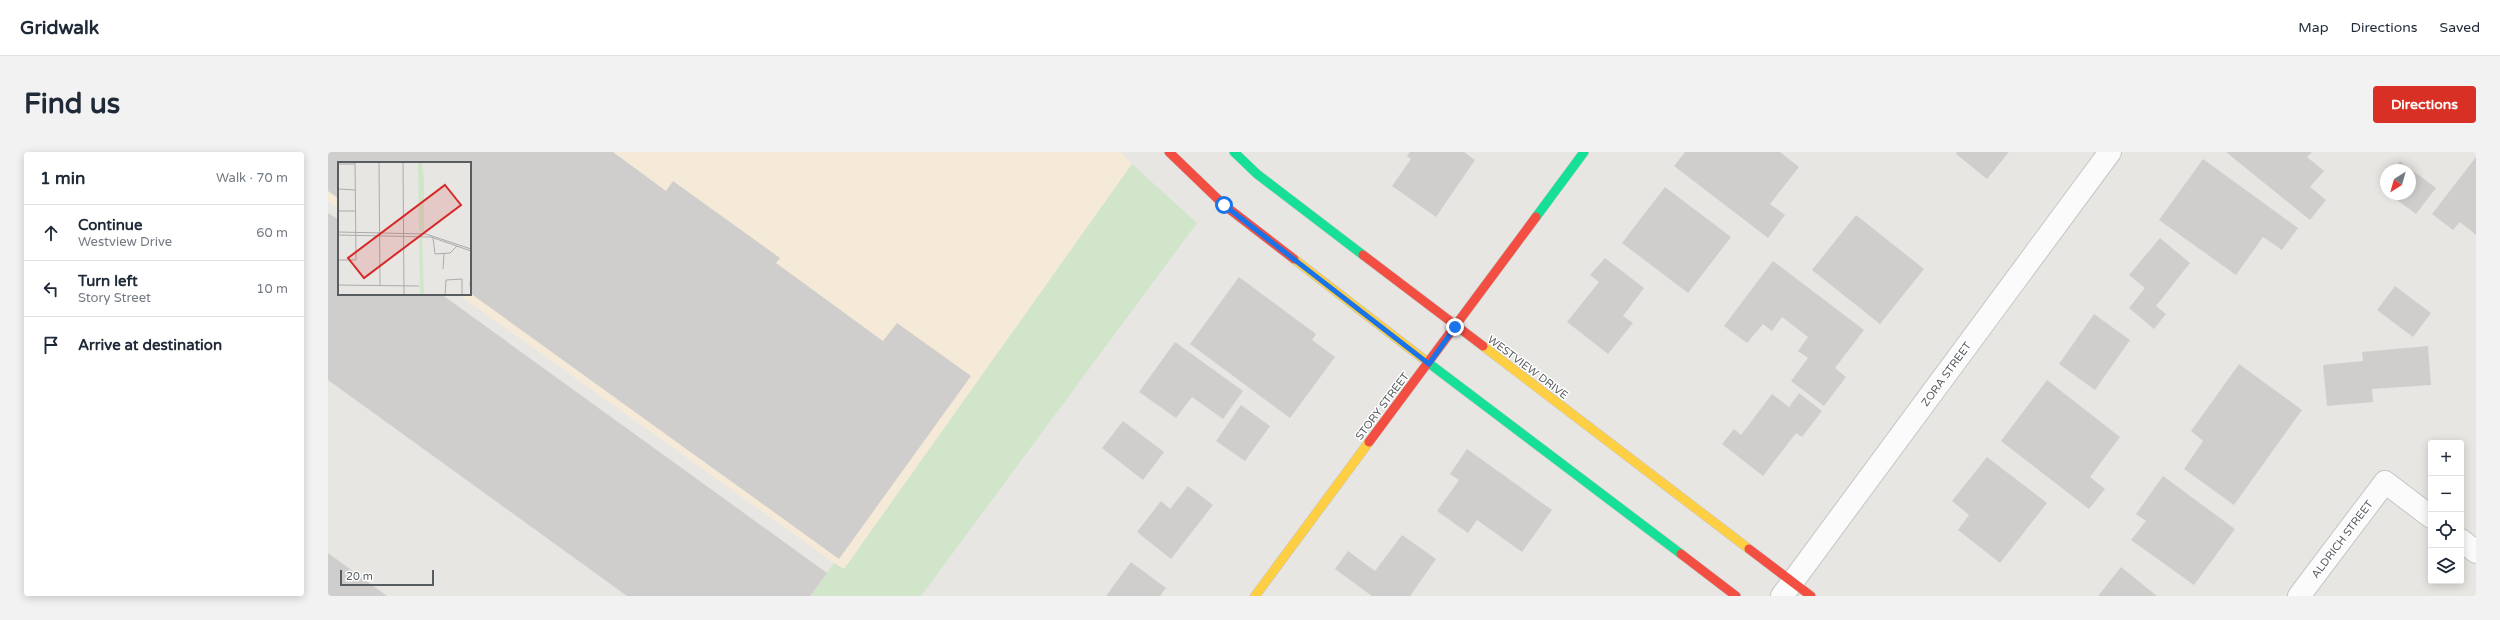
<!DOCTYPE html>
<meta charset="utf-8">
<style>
:root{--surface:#fff;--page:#f2f2f3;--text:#1f2937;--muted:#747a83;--line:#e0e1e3;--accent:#d93025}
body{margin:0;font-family:"Varela Round",sans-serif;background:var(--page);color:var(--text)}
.controls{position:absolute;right:12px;bottom:12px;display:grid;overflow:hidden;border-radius:4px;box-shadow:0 2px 10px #0003}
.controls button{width:36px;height:36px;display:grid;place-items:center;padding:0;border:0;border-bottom:1px solid var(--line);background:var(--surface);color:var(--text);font:20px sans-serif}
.compass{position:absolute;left:2052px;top:12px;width:36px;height:36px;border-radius:50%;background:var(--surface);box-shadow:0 2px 10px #0003;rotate:217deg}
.scale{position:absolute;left:12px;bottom:10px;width:94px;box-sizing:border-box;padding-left:4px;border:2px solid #585d61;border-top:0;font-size:11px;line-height:14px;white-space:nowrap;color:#585d61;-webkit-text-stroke:3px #fff;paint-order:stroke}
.stop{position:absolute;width:12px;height:12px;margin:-9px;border:3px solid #1a73e8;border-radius:50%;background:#fff}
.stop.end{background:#1a73e8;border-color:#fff;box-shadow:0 1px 4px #0008}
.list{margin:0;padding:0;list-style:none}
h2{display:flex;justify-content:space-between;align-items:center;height:52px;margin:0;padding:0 16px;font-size:17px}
h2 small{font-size:13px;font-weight:400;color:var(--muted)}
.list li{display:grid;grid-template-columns:26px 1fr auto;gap:12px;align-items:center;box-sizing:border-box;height:56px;padding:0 16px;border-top:1px solid var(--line)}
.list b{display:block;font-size:15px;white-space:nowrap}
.list p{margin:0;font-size:13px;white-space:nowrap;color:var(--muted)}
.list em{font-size:13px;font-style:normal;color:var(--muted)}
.icon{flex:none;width:22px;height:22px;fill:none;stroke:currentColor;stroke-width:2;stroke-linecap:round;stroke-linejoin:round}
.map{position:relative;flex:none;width:2148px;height:444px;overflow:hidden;border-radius:4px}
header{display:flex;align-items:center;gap:24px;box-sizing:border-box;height:56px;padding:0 20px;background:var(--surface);border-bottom:1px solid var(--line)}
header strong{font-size:19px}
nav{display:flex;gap:22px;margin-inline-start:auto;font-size:14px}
.intro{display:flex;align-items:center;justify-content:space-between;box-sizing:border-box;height:96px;padding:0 24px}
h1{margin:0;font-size:28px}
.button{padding:10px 18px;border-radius:4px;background:var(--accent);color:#fff;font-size:14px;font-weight:700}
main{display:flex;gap:24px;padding:0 24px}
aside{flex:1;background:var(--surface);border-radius:4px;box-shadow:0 2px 10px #0003}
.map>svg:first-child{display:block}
.commercial{fill:#f5ead8}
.green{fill:#d1e5cb}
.building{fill:#d0cecc}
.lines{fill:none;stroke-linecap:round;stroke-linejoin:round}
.street-casing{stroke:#c5c5c5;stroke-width:24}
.fast-casing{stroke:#c4c5c5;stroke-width:10}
.slow-casing{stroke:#c4c5c5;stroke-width:10}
.jam-casing{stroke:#c4c5c5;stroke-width:10}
.street{stroke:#fcfbfb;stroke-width:22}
.fast{stroke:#16e098;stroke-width:9}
.slow{stroke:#ffcf43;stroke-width:9}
.jam{stroke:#f24e42;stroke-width:9}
.route{stroke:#1a73e8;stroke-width:5}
.labels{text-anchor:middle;stroke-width:3;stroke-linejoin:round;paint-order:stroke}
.street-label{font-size:11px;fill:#585d61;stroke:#fff}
.inset-road{fill:none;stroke:#aaabaa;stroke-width:1}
.view{fill:#d62828;fill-opacity:0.15;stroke:#d62828;stroke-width:2}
.inset-edge{fill:none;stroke:#585d61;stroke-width:2}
</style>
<header>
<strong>Gridwalk</strong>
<nav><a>Map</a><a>Directions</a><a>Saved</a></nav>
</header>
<div class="intro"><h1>Find us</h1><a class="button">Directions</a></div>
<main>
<aside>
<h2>1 min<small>Walk · 70 m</small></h2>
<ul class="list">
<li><svg class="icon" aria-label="ahead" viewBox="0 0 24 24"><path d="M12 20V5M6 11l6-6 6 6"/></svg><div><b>Continue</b><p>Westview Drive</p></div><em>60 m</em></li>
<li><svg class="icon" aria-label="left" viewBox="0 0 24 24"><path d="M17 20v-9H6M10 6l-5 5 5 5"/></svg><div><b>Turn left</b><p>Story Street</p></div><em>10 m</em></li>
<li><svg class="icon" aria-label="arrive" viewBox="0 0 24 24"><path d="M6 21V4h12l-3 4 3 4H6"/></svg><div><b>Arrive at destination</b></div></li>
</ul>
</aside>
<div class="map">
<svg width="2148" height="444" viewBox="0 0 2148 444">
<rect width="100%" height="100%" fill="#e8e6e2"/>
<!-- commercial -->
<path class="commercial" d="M 0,0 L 793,0 L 804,12 L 516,418 L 130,142 L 142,142 L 142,11 L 11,11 L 11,57 L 0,49 Z"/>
<!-- green -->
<path class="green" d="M 804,12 L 869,71 L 593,444 L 482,444 L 506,411 L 516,417 Z"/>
<!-- building -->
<path class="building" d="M 0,0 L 285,0 L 338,39 L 345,29 L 452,106 L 448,111 L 555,189 L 569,171 L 643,224 L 511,407 L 142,141 L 142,11 L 11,11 L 11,47 L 0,39 Z
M 1082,0 L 1136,0 L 1147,8 L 1108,65 L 1064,34 L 1083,7 L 1079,4 Z
M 1357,0 L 1452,0 L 1471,15 L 1442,52 L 1457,63 L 1440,86 L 1346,14 Z
M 1629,0 L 1681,0 L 1659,27 L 1628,2 Z
M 1898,0 L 1984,0 L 1979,5 L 1996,19 L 1982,35 L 1998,48 L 1982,68 Z
M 2148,5 L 2148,83 L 2132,70 L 2125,78 L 2104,62 Z
M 1875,7 L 1970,76 L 1954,98 L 1935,85 L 1908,123 L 1831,68 Z
M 2072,9 L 2108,36 L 2088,62 L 2061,42 L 2082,42 L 2082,18 L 2065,18 Z
M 2058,27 L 2058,39 L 2052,35 Z
M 1337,35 L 1403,85 L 1360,141 L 1294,91 Z
M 0,61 L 11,68 L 11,142 L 113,142 L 499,421 L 482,444 L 299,444 L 0,228 Z
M 1528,63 L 1596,117 L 1552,172 L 1484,118 Z
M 1832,86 L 1862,111 L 1828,154 L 1838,162 L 1826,177 L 1801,156 L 1817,136 L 1801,123 Z
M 1277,106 L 1316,136 L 1295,164 L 1305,171 L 1280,202 L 1239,170 L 1271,130 L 1262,123 Z
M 1445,109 L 1536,178 L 1507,216 L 1518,225 L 1496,254 L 1463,229 L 1480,206 L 1470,199 L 1480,185 L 1454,165 L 1444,179 L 1435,172 L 1419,191 L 1396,174 Z
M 911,125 L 988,182 L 984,188 L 1007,205 L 962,266 L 862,192 Z
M 2067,134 L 2103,161 L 2085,185 L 2049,158 Z
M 1766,162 L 1802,188 L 1767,238 L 1731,212 Z
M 847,190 L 915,239 L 895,267 L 864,245 L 848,266 L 811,240 Z
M 2100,194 L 2103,233 L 2044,237 L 2045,250 L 1999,254 L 1995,213 L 2035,209 L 2034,200 Z
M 1911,212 L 1974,258 L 1906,353 L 1856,317 L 1875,289 L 1863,279 Z
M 1719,228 L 1792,285 L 1762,325 L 1777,337 L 1761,357 L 1673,289 Z
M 1471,241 L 1494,259 L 1474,285 L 1468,281 L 1435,324 L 1394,292 L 1406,277 L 1413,283 L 1444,242 L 1461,255 Z
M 913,253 L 942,274 L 917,309 L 888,289 Z
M 795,269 L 836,300 L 815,328 L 774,296 Z
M 1139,297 L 1224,358 L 1194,400 L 1149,368 L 1140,381 L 1109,359 L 1131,328 L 1122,322 Z
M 1659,305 L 1719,351 L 1672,411 L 1630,378 L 1641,363 L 1624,349 Z
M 1835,324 L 1907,377 L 1866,433 L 1803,388 L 1818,369 L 1808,362 Z
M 860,334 L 885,353 L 843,407 L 809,380 L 833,349 L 842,357 Z
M 1074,383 L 1108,407 L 1082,444 L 1044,444 L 1007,417 L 1020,399 L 1047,419 Z
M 0,401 L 59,444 L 0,444 Z
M 803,410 L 838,436 L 832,444 L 778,444 Z
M 1793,415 L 1829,444 L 1770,444 Z"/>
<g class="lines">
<!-- street casing -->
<g class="street-casing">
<path id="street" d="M 2133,388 L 2148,400
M 1454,444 L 1782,0
M 1971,444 L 2057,330 L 2103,365"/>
</g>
<!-- fast casing -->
<g class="fast-casing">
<path id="fast" d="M 906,0 L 929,22 L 1035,103
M 1208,65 L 1256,0
M 1098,209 L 1353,402"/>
</g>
<!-- slow casing -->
<g class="slow-casing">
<path id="slow" d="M 966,107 L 1098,209
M 1155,194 L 1421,397
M 927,444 L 1041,290"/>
</g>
<!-- jam casing -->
<g class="jam-casing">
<path id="jam" d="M 841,0 L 896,53 L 966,107
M 1035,103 L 1155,194
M 1041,290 L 1208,65
M 1421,397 L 1483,444
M 1353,402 L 1408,444"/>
</g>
<!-- street -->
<use href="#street" class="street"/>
<!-- fast -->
<use href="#fast" class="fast"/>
<!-- slow -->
<use href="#slow" class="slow"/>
<!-- jam -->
<use href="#jam" class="jam"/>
</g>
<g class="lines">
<!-- route -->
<path class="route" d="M 896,53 L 1101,212 L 1127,175"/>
</g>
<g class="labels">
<!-- street labels -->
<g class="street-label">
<text transform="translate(1200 215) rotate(37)" y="4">WESTVIEW DRIVE</text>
<text transform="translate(1618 222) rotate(-54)" y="4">ZORA STREET</text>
<text transform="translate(1054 254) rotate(-53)" y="4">STORY STREET</text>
<text transform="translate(2014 387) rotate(-53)" y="4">ALDRICH STREET</text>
</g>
</g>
<!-- overview -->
<g transform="translate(10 10)">
<rect width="133" height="133" fill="#e8e6e2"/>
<path d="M 80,0 L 84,0 L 86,18 L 86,70 L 81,69 ZM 81,75 L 84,75 L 86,133 L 82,133 Z" fill="#d1e5cb"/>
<path class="inset-road" d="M 41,0 L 42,123M 65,0 L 66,133M 0,2 L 17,2M 0,27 L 18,28M 0,49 L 18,49M 0,70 L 88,72 L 133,87M 0,73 L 93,75 L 133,89M 95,76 L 97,92 L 112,91 L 119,84M 0,98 L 18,98 L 17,0M 105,107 L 106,91M 132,120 L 133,133M 0,123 L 81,124M 107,133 L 108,118 L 124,117 L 124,133"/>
<path class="view" d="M 107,23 L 123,43 L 26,116 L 10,96 Z"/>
<rect width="133" height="133" class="inset-edge"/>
</g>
</svg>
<div class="controls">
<button>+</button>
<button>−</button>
<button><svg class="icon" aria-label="locate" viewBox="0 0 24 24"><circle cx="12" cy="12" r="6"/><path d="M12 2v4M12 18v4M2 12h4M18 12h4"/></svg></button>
<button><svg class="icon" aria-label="layers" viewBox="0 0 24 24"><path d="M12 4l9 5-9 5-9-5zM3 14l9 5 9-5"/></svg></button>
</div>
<svg class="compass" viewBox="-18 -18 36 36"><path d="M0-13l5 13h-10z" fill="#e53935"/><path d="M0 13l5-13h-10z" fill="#747a83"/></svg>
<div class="scale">20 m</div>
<div class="stop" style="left:896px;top:53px"></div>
<div class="stop end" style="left:1127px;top:175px"></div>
</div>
</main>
